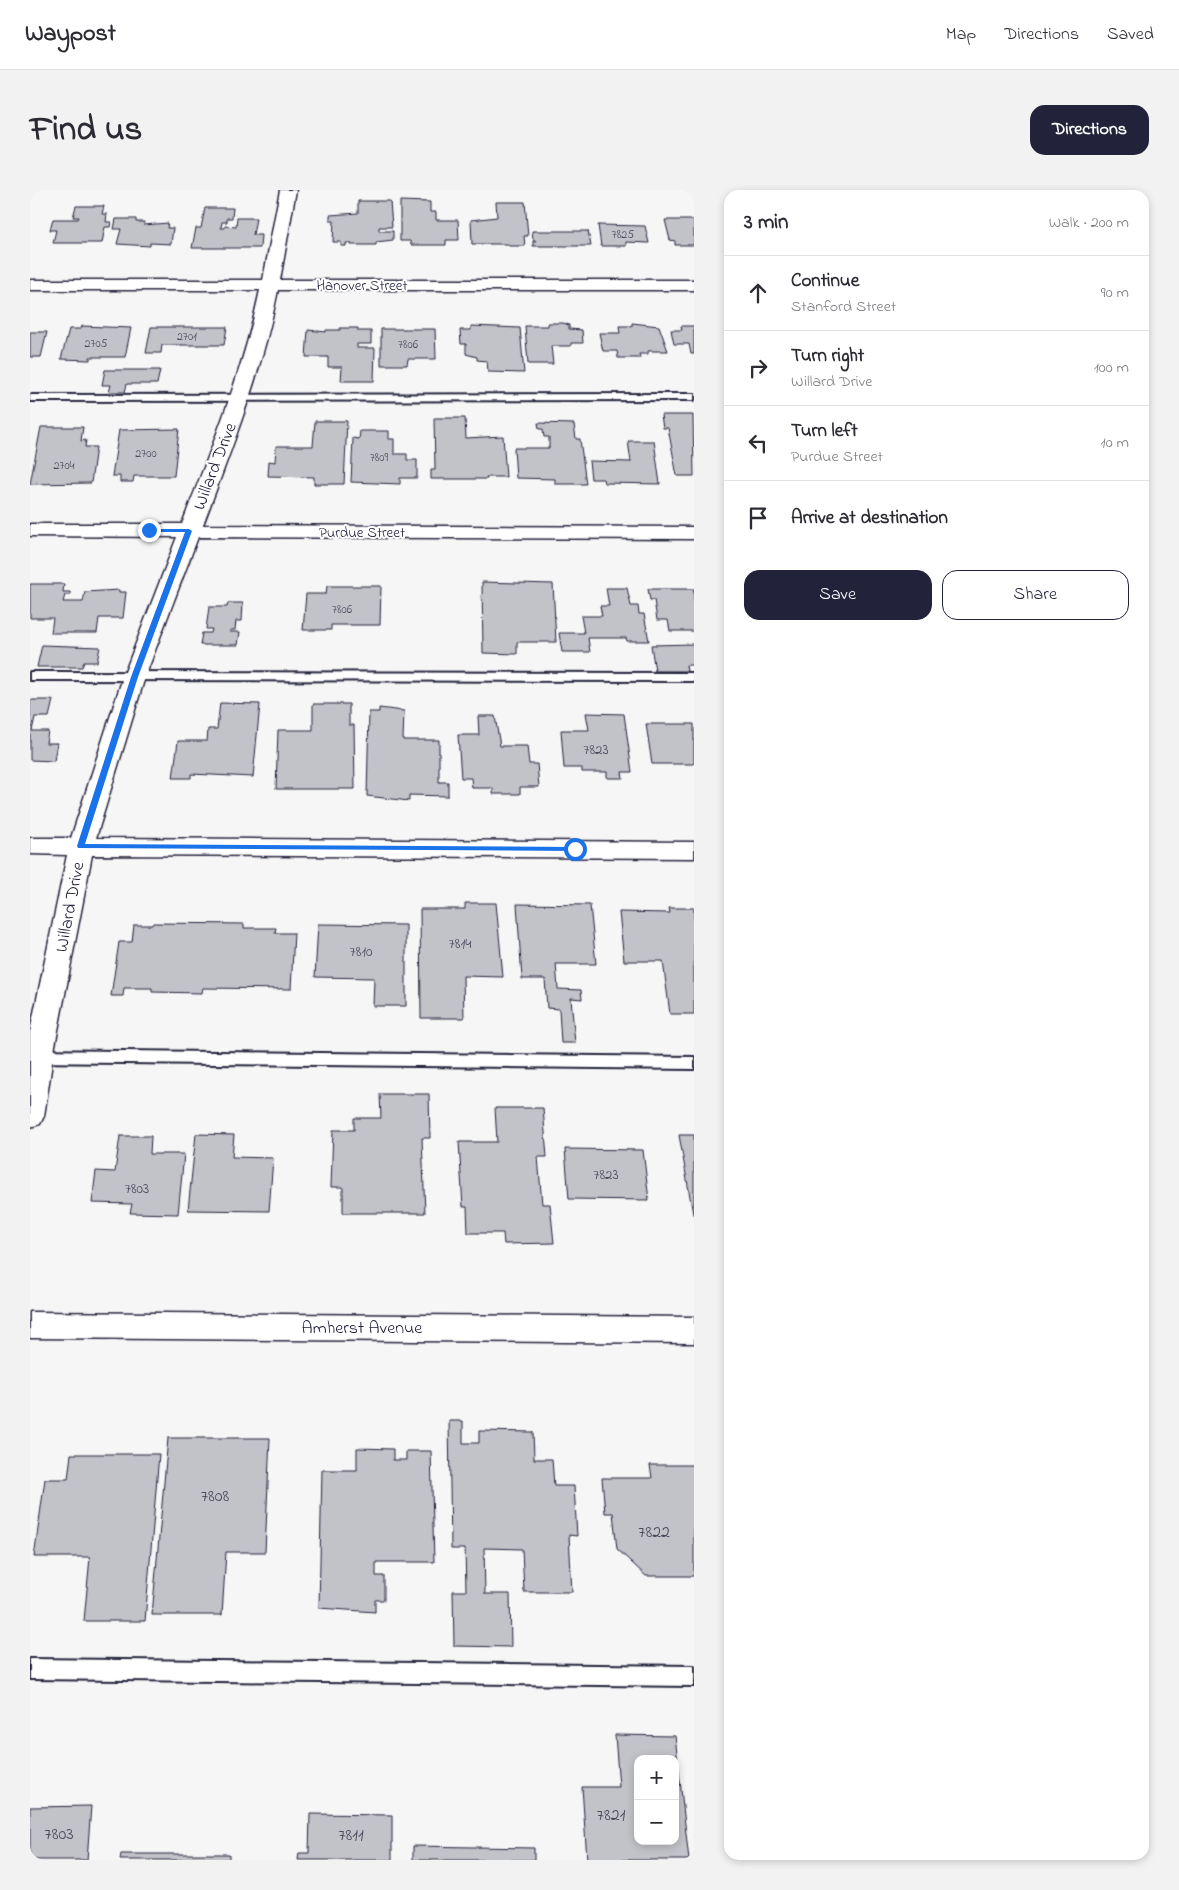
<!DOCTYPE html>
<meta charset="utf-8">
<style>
:root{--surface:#fff;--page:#f2f2f3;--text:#2b2b33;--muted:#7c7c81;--line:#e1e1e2;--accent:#22223b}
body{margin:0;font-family:"Indie Flower",sans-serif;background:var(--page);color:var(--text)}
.controls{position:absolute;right:15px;bottom:15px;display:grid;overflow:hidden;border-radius:10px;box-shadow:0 2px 8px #0003}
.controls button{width:45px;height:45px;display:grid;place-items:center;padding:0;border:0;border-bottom:1px solid var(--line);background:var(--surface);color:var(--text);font:25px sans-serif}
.stop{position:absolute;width:15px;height:15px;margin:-11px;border:4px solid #1a73e8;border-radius:50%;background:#fff}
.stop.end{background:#1a73e8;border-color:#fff;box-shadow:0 1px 5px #0008}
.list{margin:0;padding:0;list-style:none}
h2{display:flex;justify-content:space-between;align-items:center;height:65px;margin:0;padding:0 20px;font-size:21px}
h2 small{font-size:16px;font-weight:400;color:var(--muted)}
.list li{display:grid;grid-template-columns:32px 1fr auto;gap:15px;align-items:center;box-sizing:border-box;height:75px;padding:0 20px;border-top:1px solid var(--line)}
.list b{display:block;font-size:19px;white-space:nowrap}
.list p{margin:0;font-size:16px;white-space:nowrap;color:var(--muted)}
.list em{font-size:16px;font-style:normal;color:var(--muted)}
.actions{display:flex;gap:10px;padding:15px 20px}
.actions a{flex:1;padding:11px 0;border:1px solid var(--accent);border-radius:15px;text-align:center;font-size:18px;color:var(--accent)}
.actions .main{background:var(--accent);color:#fff}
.icon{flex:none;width:28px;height:28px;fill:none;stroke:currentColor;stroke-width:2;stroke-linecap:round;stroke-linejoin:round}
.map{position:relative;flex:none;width:664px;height:1670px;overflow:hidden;border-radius:15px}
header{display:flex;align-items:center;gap:30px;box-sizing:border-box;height:70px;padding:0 25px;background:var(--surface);border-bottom:1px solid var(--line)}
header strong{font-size:24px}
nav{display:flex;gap:28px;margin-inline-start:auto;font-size:18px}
.intro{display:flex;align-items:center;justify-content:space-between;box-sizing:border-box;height:120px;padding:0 30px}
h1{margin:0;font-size:35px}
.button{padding:12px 22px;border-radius:15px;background:var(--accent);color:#fff;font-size:18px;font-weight:700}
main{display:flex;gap:30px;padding:0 30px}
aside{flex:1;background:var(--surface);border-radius:15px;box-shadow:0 2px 8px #0003}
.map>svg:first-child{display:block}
.building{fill:#c2c2c9;stroke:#22223b;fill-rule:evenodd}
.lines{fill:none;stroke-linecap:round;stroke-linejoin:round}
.lane-casing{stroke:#22223b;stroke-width:4}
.street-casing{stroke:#22223b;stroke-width:3}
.lane{fill:#fff;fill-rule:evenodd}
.street{fill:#fff;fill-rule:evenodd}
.route{fill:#1a73e8}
.labels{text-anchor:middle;stroke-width:4;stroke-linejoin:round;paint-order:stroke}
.far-number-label{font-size:12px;fill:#4a4a5e}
.far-street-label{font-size:15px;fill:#22223b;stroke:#fff}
.number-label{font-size:15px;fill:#4a4a5e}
.street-label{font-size:18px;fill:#22223b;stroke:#fff}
.near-number-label{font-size:18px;fill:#4a4a5e}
</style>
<header>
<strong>Waypost</strong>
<nav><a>Map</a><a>Directions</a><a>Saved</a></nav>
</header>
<div class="intro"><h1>Find us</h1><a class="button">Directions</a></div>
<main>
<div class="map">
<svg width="664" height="1670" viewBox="0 0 664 1670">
<rect width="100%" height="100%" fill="#f6f6f7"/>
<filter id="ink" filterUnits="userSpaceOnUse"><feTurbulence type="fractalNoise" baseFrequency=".02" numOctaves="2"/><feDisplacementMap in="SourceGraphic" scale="10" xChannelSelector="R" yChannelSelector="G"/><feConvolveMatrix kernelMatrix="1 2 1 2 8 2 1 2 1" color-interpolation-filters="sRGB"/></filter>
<g filter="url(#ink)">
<!-- building -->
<path class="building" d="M 328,11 L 360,11 L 362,37 L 349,37 L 349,41 L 363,41 L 363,50 L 346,52 L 346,55 L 321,55 L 321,53 L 316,53 L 316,56 L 311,56 L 311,52 L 303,52 L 304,31 L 300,31 L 300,25 L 328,23 Z
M 370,11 L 400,12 L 400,22 L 406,22 L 406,30 L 428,30 L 429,50 L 416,50 L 416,55 L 381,55 L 380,51 L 370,51 Z
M 466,12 L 495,12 L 498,46 L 494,46 L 495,56 L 479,56 L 478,54 L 442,54 L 441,30 L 467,27 Z
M 46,16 L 74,16 L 72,24 L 77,24 L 76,32 L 81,32 L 80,37 L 75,37 L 72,53 L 23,53 L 26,40 L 20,40 L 23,29 L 48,29 L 49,27 L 43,27 Z
M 175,18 L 203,18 L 202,28 L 197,28 L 197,32 L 192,32 L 191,38 L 195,38 L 195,36 L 206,37 L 207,28 L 226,28 L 223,45 L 231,45 L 230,58 L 162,58 L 166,38 L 171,38 Z
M 86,29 L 106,29 L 106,32 L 114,32 L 114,35 L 138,33 L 137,38 L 143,38 L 141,54 L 120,53 L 120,56 L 87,54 L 91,39 L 84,39 Z
M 635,30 L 664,30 L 664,55 L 645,55 L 645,51 L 640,50 Z
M 568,35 L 615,36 L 619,53 L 596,52 L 596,56 L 571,56 Z
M 502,41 L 558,41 L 561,56 L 503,56 L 503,51 L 506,51 L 503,49 Z
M 518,133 L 533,133 L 539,135 L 539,139 L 552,140 L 553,153 L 541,153 L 541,156 L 521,156 L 523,174 L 498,174 L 495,136 L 518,136 Z
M 602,133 L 629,136 L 638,161 L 618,161 L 618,164 L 609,164 L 610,168 L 588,168 L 587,161 L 573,161 L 569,143 L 590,143 L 589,136 L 602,136 Z
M 52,136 L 101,138 L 95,167 L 60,167 L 60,170 L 31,169 L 39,139 L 51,139 Z
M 441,136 L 490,138 L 494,183 L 458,182 L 457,171 L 447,170 L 447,167 L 436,164 L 436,154 L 431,154 L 430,140 L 441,140 Z
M 651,136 L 664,136 L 664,164 L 661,164 L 659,154 L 644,154 L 641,140 L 652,140 Z
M 121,137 L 197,137 L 194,155 L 132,155 L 131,163 L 116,163 Z
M 310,138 L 328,138 L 328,141 L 341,141 L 341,154 L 327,154 L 327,158 L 345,158 L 344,191 L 311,191 L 312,177 L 298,177 L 298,167 L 276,167 L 278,140 L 296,142 L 296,140 L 310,140 Z
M 351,139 L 405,139 L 406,169 L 378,169 L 377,175 L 351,175 Z
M 0,142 L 17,142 L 11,167 L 0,167 Z
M 75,180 L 130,180 L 127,194 L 97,194 L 95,202 L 79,202 L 81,195 L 72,195 Z
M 631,225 L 663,225 L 664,286 L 647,286 L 638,238 L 633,238 Z
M 404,228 L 435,228 L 436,248 L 473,246 L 476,287 L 457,287 L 457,289 L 401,289 L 401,280 L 405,280 Z
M 285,231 L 317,231 L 314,294 L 284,294 L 284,287 L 238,286 L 239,271 L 245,272 L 246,256 L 283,256 Z
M 508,233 L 544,234 L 546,249 L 550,249 L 556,294 L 525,294 L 525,289 L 486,288 L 484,258 L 519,258 L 519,247 L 514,247 L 513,239 L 509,239 Z
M 11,237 L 53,237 L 51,251 L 56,250 L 55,257 L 66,257 L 61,293 L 0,294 Z
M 149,239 L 144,286 L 104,286 L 103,292 L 90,292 L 90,286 L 82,286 L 89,240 Z
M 330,241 L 359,241 L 359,249 L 364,249 L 364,264 L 377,264 L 377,270 L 387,270 L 387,288 L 370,288 L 370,294 L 321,292 L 323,248 L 329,249 Z
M 598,251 L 624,251 L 630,294 L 574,293 L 573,289 L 561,289 L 559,271 L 601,272 Z
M 452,392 L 523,394 L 526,452 L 487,452 L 487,464 L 453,463 Z
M 0,394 L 34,394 L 33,402 L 40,402 L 40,405 L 35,405 L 33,412 L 53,412 L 55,402 L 89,400 L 89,402 L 96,402 L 93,428 L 69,428 L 67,443 L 21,443 L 23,428 L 0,428 Z
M 297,396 L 351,396 L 350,435 L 301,435 L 301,440 L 273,440 L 276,404 L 296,404 Z
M 576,398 L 597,398 L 601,416 L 608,416 L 609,424 L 614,424 L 619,451 L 597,451 L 596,448 L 558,448 L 560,462 L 532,462 L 529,443 L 554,443 L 551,426 L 572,426 L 570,416 L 579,416 Z
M 618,399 L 664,399 L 664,441 L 640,441 L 638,430 L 627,430 L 624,410 L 620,410 Z
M 198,413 L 213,413 L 212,431 L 206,431 L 205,440 L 200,440 L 200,442 L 210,442 L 208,455 L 170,455 L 172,443 L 181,443 L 182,439 L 176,439 L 179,417 L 197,417 Z
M 664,454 L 664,475 L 656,475 L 657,481 L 625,481 L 621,455 Z
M 12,455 L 70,457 L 67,472 L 54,472 L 52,477 L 7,477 Z
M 0,510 L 23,510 L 19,527 L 5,527 L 2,541 L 18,541 L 16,553 L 27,553 L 24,571 L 0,570 Z
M 190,513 L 230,514 L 223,587 L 161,584 L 161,588 L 143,588 L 148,551 L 177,551 L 178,539 L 187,539 Z
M 283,514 L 319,514 L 319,535 L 324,535 L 325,599 L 246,599 L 248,540 L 283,540 Z
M 349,518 L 374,521 L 373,550 L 409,550 L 409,592 L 418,592 L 418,606 L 379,605 L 379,611 L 337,606 L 339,522 L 349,522 Z
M 556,523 L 594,524 L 602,582 L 592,582 L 593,588 L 577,588 L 577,582 L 552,582 L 552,578 L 534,578 L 531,540 L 559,540 Z
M 448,526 L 465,526 L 470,556 L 497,556 L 499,574 L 507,574 L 509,597 L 490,597 L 490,604 L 463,604 L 463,598 L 442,598 L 441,588 L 431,588 L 428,545 L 449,545 Z
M 616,534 L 664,534 L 664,574 L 622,574 Z
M 435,713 L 466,713 L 473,787 L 433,786 L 434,828 L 391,828 L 390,719 L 435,719 Z
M 487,714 L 560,715 L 566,774 L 526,774 L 528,799 L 551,800 L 552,809 L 541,808 L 545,853 L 531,853 L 529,819 L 517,818 L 515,789 L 492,789 Z
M 639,718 L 664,718 L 664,824 L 640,824 L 633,771 L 594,771 L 589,722 L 640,723 Z
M 123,733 L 214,734 L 214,738 L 246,738 L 245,743 L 264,743 L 261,799 L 173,798 L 172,803 L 122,802 L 122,798 L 94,798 L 93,806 L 81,806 L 89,752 L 102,752 L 104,735 L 122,735 Z
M 288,734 L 376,735 L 376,816 L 343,816 L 344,788 L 285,787 Z
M 350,904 L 399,904 L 400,948 L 392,948 L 395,1023 L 313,1023 L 313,997 L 301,997 L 303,940 L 324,940 L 324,928 L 351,928 Z
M 465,918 L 513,918 L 517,967 L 508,967 L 512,1014 L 520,1014 L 524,1053 L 474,1054 L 473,1043 L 438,1043 L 437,1017 L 433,1017 L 429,952 L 467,952 Z
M 166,944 L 204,945 L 202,967 L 243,968 L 239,1021 L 158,1020 Z
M 649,945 L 664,945 L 664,1024 L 663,1024 Z
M 90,946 L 121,946 L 120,964 L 154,964 L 148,1024 L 100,1023 L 102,1014 L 62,1013 L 66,981 L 85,982 Z
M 535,959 L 613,960 L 619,1010 L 539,1009 Z
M 419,1231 L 433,1231 L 433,1253 L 449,1253 L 449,1241 L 503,1242 L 504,1269 L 522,1269 L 524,1296 L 544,1296 L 547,1346 L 539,1345 L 542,1402 L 494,1402 L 492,1359 L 454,1358 L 455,1404 L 480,1404 L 481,1457 L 424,1456 L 423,1401 L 436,1401 L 435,1359 L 421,1359 Z
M 138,1248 L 240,1248 L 235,1362 L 196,1362 L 192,1425 L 122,1425 Z
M 327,1258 L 363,1259 L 363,1270 L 376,1270 L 376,1261 L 401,1261 L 404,1372 L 346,1372 L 346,1386 L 354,1386 L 354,1410 L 345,1410 L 345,1422 L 289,1418 L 292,1280 L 327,1280 Z
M 41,1264 L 129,1264 L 115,1431 L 54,1431 L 60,1367 L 4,1367 L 15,1289 L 38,1289 Z
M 620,1275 L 664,1275 L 664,1386 L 616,1386 L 587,1359 L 583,1323 L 575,1323 L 572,1288 L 622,1288 Z
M 585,1545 L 645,1546 L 659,1670 L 557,1670 L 552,1597 L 589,1597 ZM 608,1569 L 645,1569 L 645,1651 L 608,1651 Z
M 61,1616 L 57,1670 L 0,1670 L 0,1617 Z
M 280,1624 L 362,1625 L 362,1670 L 268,1670 L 269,1663 L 279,1663 Z
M 383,1656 L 504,1658 L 504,1670 L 383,1670 Z
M 91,1664 L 199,1664 L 199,1670 L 90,1670 Z"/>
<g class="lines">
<!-- lane casing -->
<g class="lane-casing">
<path id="lane" d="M 664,204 L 664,210 L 0,211 L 0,205 Z
M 0,482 L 664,483 L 664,491 L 0,490 Z
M 0,860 L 664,867 L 664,879 L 0,872 Z
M 0,1469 L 664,1476 L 664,1496 L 0,1489 Z"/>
</g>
<!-- street casing -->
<g class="street-casing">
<path id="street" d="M 250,0 L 266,0 L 250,90 L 664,90 L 664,100 L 248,100 C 232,182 202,257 173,335 L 664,337 L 664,349 L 168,347 L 115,487 L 66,648 L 664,652 L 664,668 L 62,665 L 23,866 L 14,926 L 10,934 L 0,937 L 0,842 L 37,665 L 0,664 L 0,648 L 41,648 L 93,487 L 147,347 L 0,346 L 0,334 L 152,334 C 182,257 213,182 230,100 L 0,100 L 0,90 L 233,90 Z
M 0,1122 L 664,1127 L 664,1153 L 0,1148 Z"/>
</g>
<!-- lane -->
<use href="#lane" class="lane"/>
<!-- street -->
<use href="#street" class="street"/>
</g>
</g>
<!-- route -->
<path class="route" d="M 119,339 L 159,339 L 162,341 L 108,487 L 55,654 L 545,657 L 548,657 L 548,661 L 48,658 L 47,656 L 101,487 L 155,342 L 117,342 Z"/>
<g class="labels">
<!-- far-number labels -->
<g class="far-number-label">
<text x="593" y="48">7825</text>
<text x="157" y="150">2701</text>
<text x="66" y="157">2705</text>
<text x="378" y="158">7806</text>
<text x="116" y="267">2700</text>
<text x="349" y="271">7809</text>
<text x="34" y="279">2704</text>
<text x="312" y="423">7806</text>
</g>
<!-- far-street labels -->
<g class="far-street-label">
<text x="332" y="100">Hanover Street</text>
<text x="332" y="347">Purdue Street</text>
</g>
<!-- number labels -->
<g class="number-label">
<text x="566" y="564">7823</text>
<text x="430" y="758">7814</text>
<text x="331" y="766">7810</text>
<text x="576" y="989">7823</text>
<text x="107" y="1003">7803</text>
</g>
<!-- street labels -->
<g class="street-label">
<text transform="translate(184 276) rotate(-69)" y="6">Willard Drive</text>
<text transform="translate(39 717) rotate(-79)" y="6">Willard Drive</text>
<text x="332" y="1143">Amherst Avenue</text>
</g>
<!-- near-number labels -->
<g class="near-number-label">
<text x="185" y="1311">7808</text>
<text x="624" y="1347">7822</text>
<text x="581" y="1630">7821</text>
<text x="29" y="1649">7803</text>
<text x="321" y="1650">7811</text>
</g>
</g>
</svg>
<div class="controls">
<button>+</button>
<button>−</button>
</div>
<div class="stop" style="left:545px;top:659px"></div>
<div class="stop end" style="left:119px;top:340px"></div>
</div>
<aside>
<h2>3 min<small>Walk · 200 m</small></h2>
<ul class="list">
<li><svg class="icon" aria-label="ahead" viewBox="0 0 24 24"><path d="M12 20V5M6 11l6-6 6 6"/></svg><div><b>Continue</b><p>Stanford Street</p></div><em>90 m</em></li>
<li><svg class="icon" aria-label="right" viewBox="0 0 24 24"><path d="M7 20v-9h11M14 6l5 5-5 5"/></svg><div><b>Turn right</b><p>Willard Drive</p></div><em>100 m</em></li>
<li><svg class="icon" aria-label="left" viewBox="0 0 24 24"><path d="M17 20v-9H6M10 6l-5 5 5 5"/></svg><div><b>Turn left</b><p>Purdue Street</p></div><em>10 m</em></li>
<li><svg class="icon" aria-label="arrive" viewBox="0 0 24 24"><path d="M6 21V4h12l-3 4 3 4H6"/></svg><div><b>Arrive at destination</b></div></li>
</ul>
<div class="actions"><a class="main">Save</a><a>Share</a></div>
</aside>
</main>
